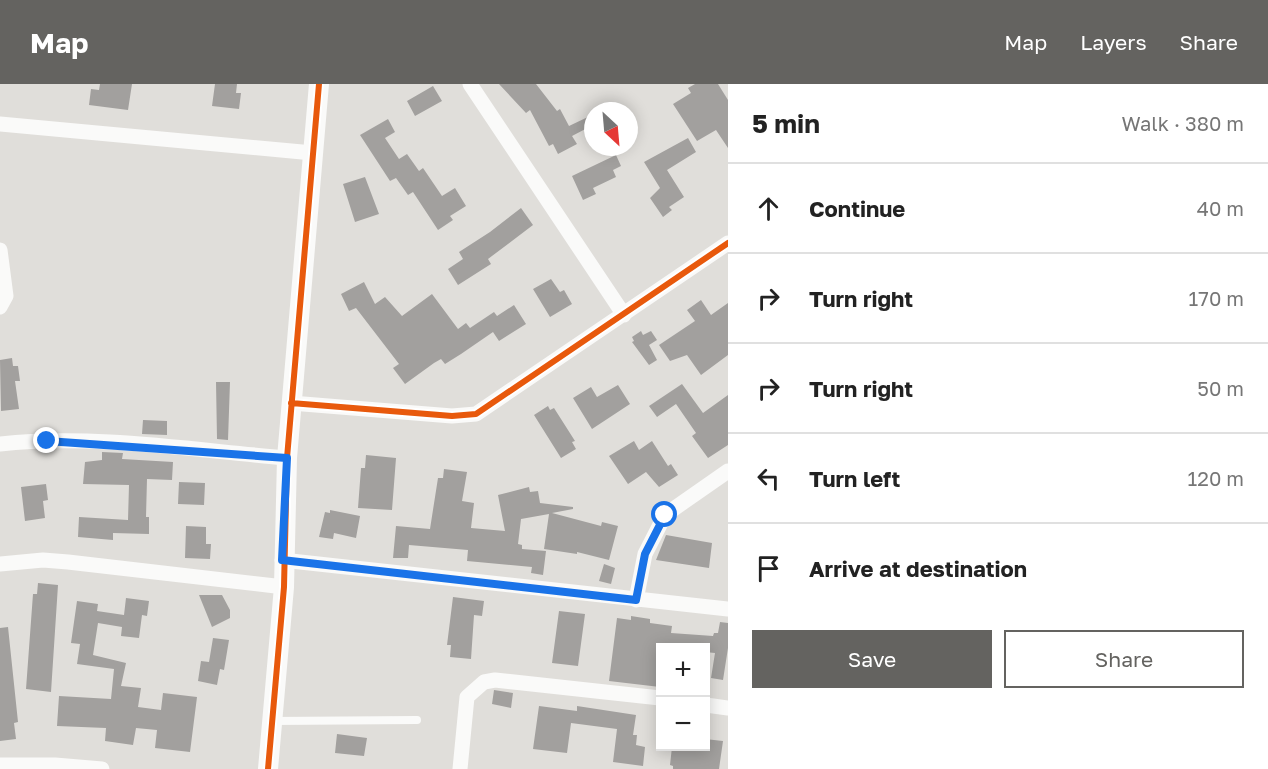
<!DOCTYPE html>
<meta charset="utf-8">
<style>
:root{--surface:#fff;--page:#f2f2f2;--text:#222;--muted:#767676;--line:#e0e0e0;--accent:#646360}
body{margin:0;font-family:"Golos Text",sans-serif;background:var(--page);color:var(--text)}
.controls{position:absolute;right:18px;bottom:18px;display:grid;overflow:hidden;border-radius:0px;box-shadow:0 3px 15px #0003}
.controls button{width:54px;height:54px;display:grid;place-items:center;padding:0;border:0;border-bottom:2px solid var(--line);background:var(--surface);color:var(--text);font:30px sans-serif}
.compass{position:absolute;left:584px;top:18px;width:54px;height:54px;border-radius:50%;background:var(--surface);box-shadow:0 3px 15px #0003;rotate:154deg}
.stop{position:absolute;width:18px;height:18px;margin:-14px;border:4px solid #1a73e8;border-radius:50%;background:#fff}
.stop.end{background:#1a73e8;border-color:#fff;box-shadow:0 2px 6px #0008}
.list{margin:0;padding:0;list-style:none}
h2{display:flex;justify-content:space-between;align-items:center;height:78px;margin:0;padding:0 24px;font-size:26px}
h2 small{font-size:20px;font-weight:400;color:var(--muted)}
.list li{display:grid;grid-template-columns:39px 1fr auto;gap:18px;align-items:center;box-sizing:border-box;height:90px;padding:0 24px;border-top:2px solid var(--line)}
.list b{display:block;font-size:22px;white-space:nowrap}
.list em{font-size:20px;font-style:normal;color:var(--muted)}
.actions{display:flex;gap:12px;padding:18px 24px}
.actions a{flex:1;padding:14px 0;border:2px solid var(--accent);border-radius:0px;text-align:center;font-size:21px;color:var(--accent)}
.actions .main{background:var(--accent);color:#fff}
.icon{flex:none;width:33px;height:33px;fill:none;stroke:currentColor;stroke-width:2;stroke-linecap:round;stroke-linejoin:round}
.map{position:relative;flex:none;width:728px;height:685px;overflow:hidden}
header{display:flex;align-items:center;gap:36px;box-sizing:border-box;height:84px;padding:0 30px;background:var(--accent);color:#fff}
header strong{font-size:28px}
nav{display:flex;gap:33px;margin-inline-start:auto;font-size:21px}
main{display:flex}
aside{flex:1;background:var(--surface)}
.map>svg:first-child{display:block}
.building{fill:#a2a09e}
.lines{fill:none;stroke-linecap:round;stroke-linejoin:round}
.service{stroke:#fafaf9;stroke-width:8}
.minor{stroke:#fafaf9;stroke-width:15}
.tertiary{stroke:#fafaf9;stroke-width:20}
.cycleway-casing{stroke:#fff;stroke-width:10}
.cycleway{stroke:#e8590c;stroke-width:6}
.route{stroke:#1a73e8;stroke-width:8}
</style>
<header>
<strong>Map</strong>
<nav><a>Map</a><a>Layers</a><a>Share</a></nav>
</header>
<main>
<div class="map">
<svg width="728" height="685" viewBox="0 0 728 685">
<rect width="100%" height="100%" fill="#e0deda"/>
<!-- building -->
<path class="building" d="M 100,0 L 132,0 L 128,26 L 89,21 L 91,5 L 99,6 Z
M 215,0 L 237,0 L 236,9 L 241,9 L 239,25 L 212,22 Z
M 499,0 L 536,0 L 557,27 L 560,25 L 569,42 L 590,32 L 593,41 L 572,52 L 577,60 L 558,70 L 553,60 L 549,62 L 530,26 L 526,29 Z
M 695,0 L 718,0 L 728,16 L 728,64 L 716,46 L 697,57 L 673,20 L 691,9 L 688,4 Z
M 433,2 L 442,17 L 415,32 L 407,17 Z
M 388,35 L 395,48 L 385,54 L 399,75 L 407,70 L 419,87 L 423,84 L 442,112 L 455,104 L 466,122 L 450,132 L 453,136 L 438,146 L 413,108 L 408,111 L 396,94 L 390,97 L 360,51 Z
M 688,54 L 696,68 L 667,86 L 684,113 L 669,123 L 672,126 L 663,133 L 650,114 L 660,104 L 644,78 Z
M 616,71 L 621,82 L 613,86 L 616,93 L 593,104 L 596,110 L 583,116 L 572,92 Z
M 365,93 L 379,130 L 355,138 L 343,100 Z
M 521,124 L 533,141 L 488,175 L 491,180 L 458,201 L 448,185 L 463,175 L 459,168 L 490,148 Z
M 551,195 L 560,208 L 564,206 L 572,220 L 550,233 L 533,205 Z
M 364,198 L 375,220 L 385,213 L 402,232 L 432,210 L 458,245 L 466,239 L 470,244 L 494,228 L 497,232 L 514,221 L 526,240 L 499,257 L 493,248 L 461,270 L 445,280 L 441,275 L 434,279 L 405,300 L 393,284 L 399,280 L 356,224 L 349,227 L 341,210 Z
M 701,216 L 711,231 L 728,219 L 728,271 L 701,291 L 687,271 L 670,277 L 659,261 L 695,237 L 687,226 Z
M 641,247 L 643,251 L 651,247 L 657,256 L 649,261 L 657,276 L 649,281 L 632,258 L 634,257 L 632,253 Z
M 12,274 L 13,282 L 18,282 L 20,297 L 15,297 L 19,325 L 1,327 L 0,276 Z
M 216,298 L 230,298 L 228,356 L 217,355 Z
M 682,300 L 703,329 L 728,311 L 728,361 L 708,374 L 692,352 L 696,349 L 676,320 L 657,333 L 649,322 Z
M 618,301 L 630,320 L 592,345 L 573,314 L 591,303 L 597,313 Z
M 548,322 L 550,326 L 554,324 L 575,357 L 572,358 L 576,365 L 561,374 L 534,331 Z
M 143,336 L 167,337 L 167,351 L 142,350 Z
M 634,357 L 639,366 L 652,357 L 668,382 L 671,380 L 678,391 L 659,403 L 646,388 L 628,400 L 609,372 Z
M 102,368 L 123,369 L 122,375 L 173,378 L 172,396 L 147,395 L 146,433 L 149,433 L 149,450 L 113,449 L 113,456 L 78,453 L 79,433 L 128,436 L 129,401 L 83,400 L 85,378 L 102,376 Z
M 366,371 L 396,374 L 392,426 L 358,424 L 361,384 L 365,384 Z
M 444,385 L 467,388 L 462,417 L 474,419 L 471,444 L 505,447 L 498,411 L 529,403 L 530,408 L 538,407 L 540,419 L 573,423 L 573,425 L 552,429 L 601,442 L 602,438 L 618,442 L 609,476 L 577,468 L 577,470 L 544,465 L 549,430 L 521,435 L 518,460 L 522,461 L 522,465 L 546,467 L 543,491 L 531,489 L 532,483 L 467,477 L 468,466 L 409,461 L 408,474 L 393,474 L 396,442 L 430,445 L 438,394 L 443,394 Z
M 179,398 L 205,399 L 204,421 L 178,420 Z
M 46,400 L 48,416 L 43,417 L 45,434 L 25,437 L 21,403 Z
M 330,426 L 360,432 L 356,454 L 334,449 L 333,455 L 319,453 L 325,428 L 330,429 Z
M 186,442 L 206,443 L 206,460 L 211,460 L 210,475 L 185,474 Z
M 666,451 L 712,459 L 709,484 L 656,476 Z
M 604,480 L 615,484 L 611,500 L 599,497 Z
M 38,499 L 58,501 L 51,608 L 26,605 L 33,510 L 37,510 Z
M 199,511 L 222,511 L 230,526 L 230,534 L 212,543 Z
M 453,513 L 484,517 L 482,532 L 474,531 L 471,575 L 450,573 L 451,561 L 447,561 Z
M 126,514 L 149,517 L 147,532 L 142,531 L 139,554 L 121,552 L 122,543 L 98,539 L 93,571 L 126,579 L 121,602 L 141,604 L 138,623 L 161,626 L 163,609 L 197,613 L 190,668 L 155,664 L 157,646 L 136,644 L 133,661 L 105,657 L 106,644 L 57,642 L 59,612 L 111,615 L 114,585 L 77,580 L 80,560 L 71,559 L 77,517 L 98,520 L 97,527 L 124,531 Z
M 559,527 L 585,530 L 578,582 L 552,579 Z
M 631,532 L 650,535 L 650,539 L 672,542 L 671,549 L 713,552 L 714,549 L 718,549 L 720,538 L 728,539 L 728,564 L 723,596 L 711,594 L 715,569 L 705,568 L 705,564 L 660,564 L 660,603 L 609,597 L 617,534 L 631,536 Z
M 8,543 L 18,638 L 14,639 L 16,655 L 0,657 L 0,544 Z
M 213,554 L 229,556 L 224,586 L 220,585 L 217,601 L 198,597 L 201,577 L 209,578 Z
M 494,606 L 513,609 L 511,624 L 492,620 Z
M 539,622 L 577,627 L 577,622 L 636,631 L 633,651 L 637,651 L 636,661 L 645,663 L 643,682 L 613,678 L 617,645 L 571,639 L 567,669 L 533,665 Z
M 337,650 L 367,654 L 364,672 L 335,669 Z
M 705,655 L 723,657 L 719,685 L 673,685 L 673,682 L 670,681 L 672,663 L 705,663 Z"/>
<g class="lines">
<!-- service -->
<path class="service" d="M 272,637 L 417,636"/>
<!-- minor -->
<path class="minor" d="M 470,0 L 624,231
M 0,40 L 313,69
M 0,166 L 6,212 L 0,223
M 291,319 L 452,332 L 476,330 L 728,159
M 0,360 C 94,350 192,366 287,374
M 282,476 L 728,525
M 0,480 L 43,476 L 68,478 L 284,503
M 636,516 L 645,470 L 665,431 L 728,387
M 706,621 L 728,624
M 0,681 L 55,681 L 102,685
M 460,685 L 467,613 L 484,598 L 495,596 L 660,614"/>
<!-- tertiary -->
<path class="tertiary" d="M 268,685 L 284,503 L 287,374 L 319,0"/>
<!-- cycleway casing -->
<g class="cycleway-casing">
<path id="cycleway" d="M 291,319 L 452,332 L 476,330 L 728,159
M 268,685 L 284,503 L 287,374 L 319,0"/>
</g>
<!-- cycleway -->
<use href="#cycleway" class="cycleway"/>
</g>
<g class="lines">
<!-- route -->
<path class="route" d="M 47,357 L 287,374 L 282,476 L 636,516 L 645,470 L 665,431"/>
</g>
</svg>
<div class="controls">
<button>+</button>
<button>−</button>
</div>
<svg class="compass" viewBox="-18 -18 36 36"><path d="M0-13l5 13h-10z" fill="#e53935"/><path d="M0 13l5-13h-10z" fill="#767676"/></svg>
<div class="stop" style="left:665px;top:431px"></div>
<div class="stop end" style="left:47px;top:357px"></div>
</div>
<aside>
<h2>5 min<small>Walk · 380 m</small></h2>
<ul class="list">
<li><svg class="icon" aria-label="ahead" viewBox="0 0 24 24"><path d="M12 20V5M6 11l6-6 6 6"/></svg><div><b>Continue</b></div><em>40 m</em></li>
<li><svg class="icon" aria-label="right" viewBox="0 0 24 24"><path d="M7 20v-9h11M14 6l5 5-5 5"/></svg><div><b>Turn right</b></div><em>170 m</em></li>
<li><svg class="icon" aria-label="right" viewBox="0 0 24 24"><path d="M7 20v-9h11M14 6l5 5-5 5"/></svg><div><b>Turn right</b></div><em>50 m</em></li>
<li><svg class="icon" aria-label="left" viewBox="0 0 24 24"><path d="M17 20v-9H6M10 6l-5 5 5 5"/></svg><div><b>Turn left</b></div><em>120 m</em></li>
<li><svg class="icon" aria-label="arrive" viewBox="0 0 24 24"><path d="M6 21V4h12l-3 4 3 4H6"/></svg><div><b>Arrive at destination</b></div></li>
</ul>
<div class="actions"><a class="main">Save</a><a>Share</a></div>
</aside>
</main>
